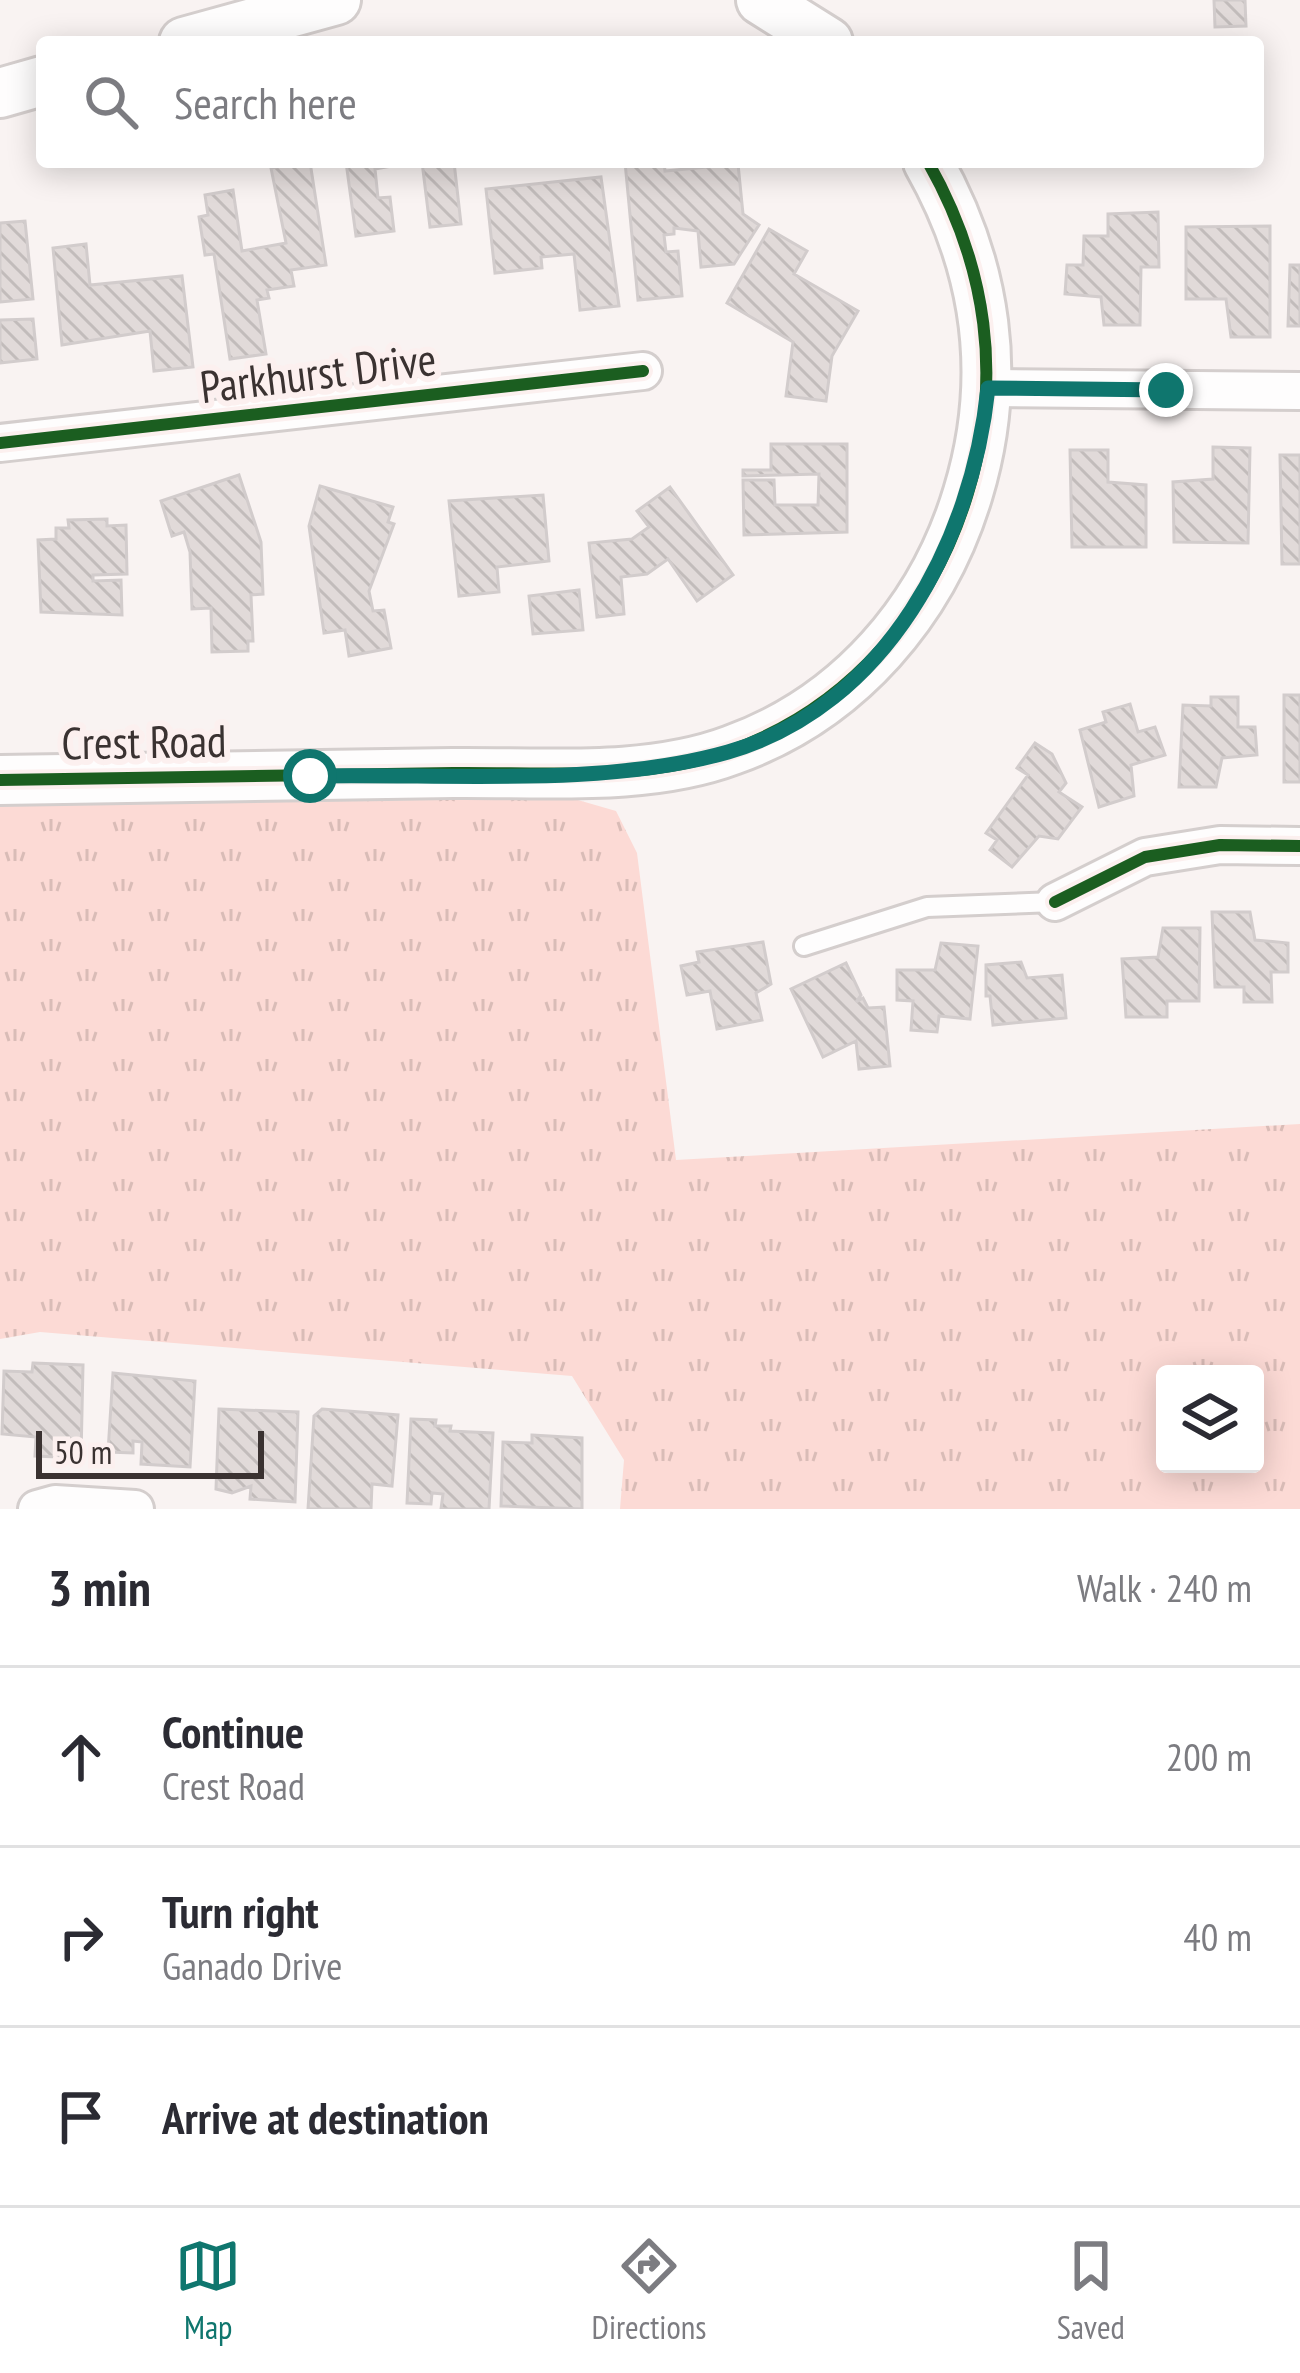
<!DOCTYPE html>
<meta charset="utf-8">
<style>
:root{--surface:#fff;--page:#f2f2f3;--text:#2b2b33;--muted:#7c7c81;--line:#e1e1e2;--accent:#0f766e}
body{margin:0;font-family:"PT Sans Narrow",sans-serif;background:var(--page);color:var(--text)}
.controls{position:absolute;right:36px;bottom:36px;display:grid;overflow:hidden;border-radius:12px;box-shadow:0 6px 30px #0003}
.controls button{width:108px;height:108px;display:grid;place-items:center;padding:0;border:0;border-bottom:3px solid var(--line);background:var(--surface);color:var(--text);font:60px sans-serif}
.scale{position:absolute;left:36px;bottom:30px;width:228px;box-sizing:border-box;padding-left:12px;border:6px solid #3a3231;border-top:0;font-size:33px;line-height:42px;white-space:nowrap;color:#3a3231;-webkit-text-stroke:9px #fcf0ef;paint-order:stroke}
.stop{position:absolute;width:36px;height:36px;margin:-27px;border:9px solid #0f766e;border-radius:50%;background:#fff}
.stop.end{background:#0f766e;border-color:#fff;box-shadow:0 3px 12px #0008}
.list{margin:0;padding:0;list-style:none}
h2{display:flex;justify-content:space-between;align-items:center;height:156px;margin:0;padding:0 48px;font-size:51px}
h2 small{font-size:39px;font-weight:400;color:var(--muted)}
.list li{display:grid;grid-template-columns:78px 1fr auto;gap:36px;align-items:center;box-sizing:border-box;height:180px;padding:0 48px;border-top:3px solid var(--line)}
.list b{display:block;font-size:45px;white-space:nowrap}
.list p{margin:0;font-size:39px;white-space:nowrap;color:var(--muted)}
.list em{font-size:39px;font-style:normal;color:var(--muted)}
.icon{flex:none;width:66px;height:66px;fill:none;stroke:currentColor;stroke-width:2;stroke-linecap:round;stroke-linejoin:round}
.map{position:relative;flex:none;width:1300px;height:1509px;overflow:hidden}
.search{position:absolute;background:var(--surface);box-shadow:0 6px 30px #0003;left:36px;right:36px;top:36px;height:132px;display:flex;align-items:center;gap:30px;box-sizing:border-box;padding:0 42px;border-radius:12px;color:var(--muted);font-size:45px}
.sheet{height:696px;background:var(--surface)}
nav{display:flex;justify-content:space-around;align-items:center;box-sizing:border-box;height:168px;border-top:3px solid var(--line);background:var(--surface);font-size:33px;color:var(--muted)}
nav a{display:grid;justify-items:center;gap:6px}
nav .on{color:var(--accent)}
.map>svg:first-child{display:block}
.grass{fill:url(#grass-tufts);fill-rule:evenodd}
.building{fill:url(#building-back-hatch);stroke:#d2cccc;stroke-width:3}
.lines{fill:none;stroke-linecap:round;stroke-linejoin:round}
.lane-casing{stroke:#d4cecd;stroke-width:24}
.street-casing{stroke:#d4cecd;stroke-width:42}
.secondary-casing{stroke:#d4cecd;stroke-width:54}
.lane{stroke:#fefdfd;stroke-width:18}
.street{stroke:#fefdfd;stroke-width:36}
.secondary{stroke:#fefdfd;stroke-width:48}
.cycleway-casing{stroke:#fcf0ef;stroke-width:20}
.cycleway{stroke:#1b5e20;stroke-width:12}
.route{stroke:#0f766e;stroke-width:15}
.labels{text-anchor:middle;stroke-width:12;stroke-linejoin:round;paint-order:stroke}
.street-label{font-size:45px;fill:#3a3231;stroke:#fcf0ef}
</style>
<div class="map">
<svg width="1300" height="1509" viewBox="0 0 1300 1509">
<defs>
<pattern id="grass-tufts" width="24" height="20" patternUnits="userSpaceOnUse" patternTransform="scale(3)"><rect width="24" height="20" fill="#fcdad5"/><path d="M3 7l-1-3M5 7V3M7 7l1-3M15 17l-1-3M17 17v-4M19 17l1-3" fill="none" stroke="#d9bcb7"/></pattern>
<pattern id="building-back-hatch" width="6" height="6" patternUnits="userSpaceOnUse" patternTransform="scale(3)"><rect width="6" height="6" fill="#e1dad9"/><path d="M-1 5l2 2M0 0l6 6M5-1l2 2" fill="none" stroke="#c2bcbb"/></pattern>
</defs>
<rect width="100%" height="100%" fill="#f9f3f2"/>
<!-- grass -->
<path class="grass" d="M 571,798 L 616,811 L 637,853 L 676,1160 L 1300,1124 L 1300,1509 L 620,1509 L 624,1460 L 572,1376 L 40,1332 L 0,1339 L 0,805 ZM 1165,1374 L 1255,1374 L 1255,1464 L 1165,1464 Z"/>
<!-- building -->
<path class="building" d="M 1214,0 L 1245,0 L 1246,26 L 1215,27 Z
M 310,162 L 326,265 L 291,270 L 294,286 L 267,290 L 269,298 L 257,300 L 266,354 L 230,359 L 214,254 L 205,255 L 199,217 L 208,215 L 205,195 L 233,190 L 242,251 L 286,243 L 271,168 Z
M 346,162 L 414,162 L 375,169 L 378,198 L 390,197 L 394,231 L 356,236 Z
M 422,162 L 454,162 L 461,224 L 430,227 Z
M 625,162 L 664,162 L 665,171 L 738,164 L 743,214 L 759,225 L 734,264 L 701,267 L 698,231 L 674,228 L 674,234 L 664,235 L 666,252 L 678,251 L 682,296 L 638,300 Z
M 601,177 L 619,306 L 580,310 L 574,254 L 541,257 L 542,268 L 495,273 L 486,189 Z
M 1158,212 L 1159,267 L 1141,267 L 1140,325 L 1104,325 L 1101,297 L 1065,294 L 1067,265 L 1083,265 L 1084,236 L 1108,236 L 1108,214 Z
M 25,221 L 33,299 L 0,302 L 0,223 Z
M 1270,226 L 1270,337 L 1231,337 L 1226,299 L 1186,299 L 1186,227 Z
M 769,229 L 807,251 L 794,274 L 858,311 L 832,356 L 826,401 L 786,396 L 793,342 L 727,303 Z
M 86,244 L 90,285 L 182,276 L 193,367 L 154,371 L 150,331 L 62,345 L 53,248 Z
M 1290,265 L 1300,265 L 1300,326 L 1288,326 Z
M 33,319 L 37,359 L 0,363 L 0,320 Z
M 771,444 L 847,444 L 847,532 L 744,535 L 743,480 L 774,480 L 775,505 L 818,505 L 819,474 L 743,476 L 743,470 L 771,470 Z
M 1213,447 L 1250,448 L 1248,543 L 1174,542 L 1173,482 L 1213,479 Z
M 1070,450 L 1108,450 L 1108,482 L 1146,485 L 1146,547 L 1072,547 Z
M 1280,455 L 1300,455 L 1300,564 L 1282,564 Z
M 239,475 L 261,542 L 263,594 L 251,595 L 253,641 L 248,641 L 248,651 L 212,652 L 211,608 L 192,609 L 190,552 L 184,532 L 172,536 L 161,501 Z
M 320,486 L 393,507 L 388,522 L 394,524 L 369,591 L 373,611 L 384,610 L 391,648 L 349,656 L 345,630 L 324,633 L 309,526 Z
M 670,487 L 733,575 L 697,601 L 668,559 L 647,574 L 621,577 L 624,614 L 597,617 L 589,543 L 632,539 L 649,527 L 637,511 Z
M 543,495 L 549,561 L 497,567 L 499,592 L 459,596 L 449,501 Z
M 107,519 L 107,526 L 126,525 L 127,574 L 93,575 L 93,581 L 121,580 L 122,615 L 41,612 L 38,540 L 56,539 L 56,528 L 69,528 L 68,520 Z
M 579,590 L 583,630 L 533,634 L 529,596 Z
M 1284,695 L 1300,695 L 1300,782 L 1284,782 Z
M 1211,697 L 1238,697 L 1238,727 L 1255,727 L 1257,755 L 1222,758 L 1216,787 L 1179,787 L 1183,705 L 1211,706 Z
M 1130,704 L 1138,732 L 1155,727 L 1165,755 L 1131,765 L 1134,796 L 1099,807 L 1080,730 L 1106,722 L 1103,712 Z
M 1035,743 L 1052,754 L 1066,783 L 1059,792 L 1082,807 L 1058,839 L 1039,836 L 1012,867 L 990,850 L 997,840 L 986,833 L 1028,775 L 1017,768 Z
M 1212,912 L 1250,912 L 1255,940 L 1288,943 L 1288,972 L 1271,972 L 1272,1002 L 1244,1002 L 1244,987 L 1215,987 Z
M 1163,928 L 1200,928 L 1199,1001 L 1167,1001 L 1167,1017 L 1126,1017 L 1122,959 L 1158,957 Z
M 763,942 L 771,984 L 756,993 L 762,1020 L 717,1029 L 710,991 L 687,995 L 681,966 L 699,962 L 697,952 Z
M 941,943 L 978,946 L 970,1019 L 939,1016 L 937,1032 L 911,1030 L 913,1001 L 897,1000 L 897,970 L 935,970 Z
M 1021,962 L 1027,978 L 1062,975 L 1066,1018 L 993,1025 L 990,996 L 986,996 L 986,965 Z
M 846,963 L 861,995 L 856,1002 L 863,998 L 868,1008 L 884,1007 L 890,1066 L 859,1069 L 856,1041 L 823,1057 L 791,989 Z
M 33,1363 L 83,1365 L 81,1458 L 35,1456 L 36,1437 L 2,1434 L 4,1371 L 32,1372 Z
M 113,1373 L 195,1381 L 190,1467 L 141,1464 L 142,1442 L 133,1441 L 133,1453 L 108,1452 Z
M 219,1409 L 298,1412 L 295,1502 L 250,1499 L 251,1486 L 232,1493 L 216,1489 Z
M 322,1409 L 398,1415 L 392,1486 L 372,1484 L 371,1509 L 308,1509 L 314,1416 Z
M 411,1419 L 436,1420 L 435,1426 L 451,1426 L 450,1431 L 493,1433 L 489,1509 L 441,1509 L 443,1494 L 432,1493 L 431,1504 L 407,1503 Z
M 532,1435 L 582,1438 L 582,1509 L 501,1506 L 503,1442 L 532,1443 Z"/>
<g class="lines">
<!-- lane casing -->
<g class="lane-casing">
<path id="lane" d="M 804,946 L 927,907 L 1055,902"/>
</g>
<!-- street casing -->
<g class="street-casing">
<path id="street" d="M 988,388 L 1300,391
M 0,443 L 643,371
M 1055,902 L 1145,857 L 1220,845 L 1300,846
M 37,1509 L 55,1504 L 135,1509"/>
</g>
<!-- secondary casing -->
<g class="secondary-casing">
<path id="secondary" d="M 761,0 L 828,42
M 184,42 L 336,0
M 0,93 L 42,81
M 0,780 C 151,778 302,776 453,773 C 543,772 647,782 732,750 C 849,708 933,610 968,493 C 1003,378 987,266 928,162"/>
</g>
<!-- lane -->
<use href="#lane" class="lane"/>
<!-- street -->
<use href="#street" class="street"/>
<!-- secondary -->
<use href="#secondary" class="secondary"/>
<!-- cycleway casing -->
<g class="cycleway-casing">
<path id="cycleway" d="M 0,443 L 643,371
M 0,780 C 151,778 302,776 453,773 C 543,772 647,782 732,750 C 849,708 933,610 968,493 C 1003,378 987,266 928,162
M 1055,902 L 1145,857 L 1220,845 L 1300,846"/>
</g>
<!-- cycleway -->
<use href="#cycleway" class="cycleway"/>
</g>
<g class="lines">
<!-- route -->
<path class="route" d="M 310,776 C 443,773 601,788 728,752 C 887,706 972,541 988,388 L 1166,390"/>
</g>
<g class="labels">
<!-- street labels -->
<g class="street-label">
<text transform="translate(318 373) rotate(-7)" y="16">Parkhurst Drive</text>
<text transform="translate(144 742) rotate(-1)" y="16">Crest Road</text>
</g>
</g>
</svg>
<div class="controls">
<button><svg class="icon" aria-label="layers" viewBox="0 0 24 24"><path d="M12 4l9 5-9 5-9-5zM3 14l9 5 9-5"/></svg></button>
</div>
<div class="scale">50 m</div>
<div class="stop" style="left:310px;top:776px"></div>
<div class="stop end" style="left:1166px;top:390px"></div>
<div class="search"><svg class="icon" aria-label="search" viewBox="0 0 24 24"><circle cx="10" cy="10" r="6"/><path d="M15 15l6 6"/></svg>Search here</div>
</div>
<section class="sheet">
<h2>3 min<small>Walk · 240 m</small></h2>
<ul class="list">
<li><svg class="icon" aria-label="ahead" viewBox="0 0 24 24"><path d="M12 20V5M6 11l6-6 6 6"/></svg><div><b>Continue</b><p>Crest Road</p></div><em>200 m</em></li>
<li><svg class="icon" aria-label="right" viewBox="0 0 24 24"><path d="M7 20v-9h11M14 6l5 5-5 5"/></svg><div><b>Turn right</b><p>Ganado Drive</p></div><em>40 m</em></li>
<li><svg class="icon" aria-label="arrive" viewBox="0 0 24 24"><path d="M6 21V4h12l-3 4 3 4H6"/></svg><div><b>Arrive at destination</b></div></li>
</ul>
</section>
<nav>
<a class="on"><svg class="icon" aria-label="map" viewBox="0 0 24 24"><path d="M3 6l6-2 6 2 6-2v14l-6 2-6-2-6 2zM9 4v14M15 6v14"/></svg>Map</a>
<a><svg class="icon" aria-label="directions" viewBox="0 0 24 24"><path d="M12 3l9 9-9 9-9-9zM9 14v-3h6M13 9l2 2-2 2"/></svg>Directions</a>
<a><svg class="icon" aria-label="saved" viewBox="0 0 24 24"><path d="M7 4h10v16l-5-4-5 4z"/></svg>Saved</a>
</nav>
